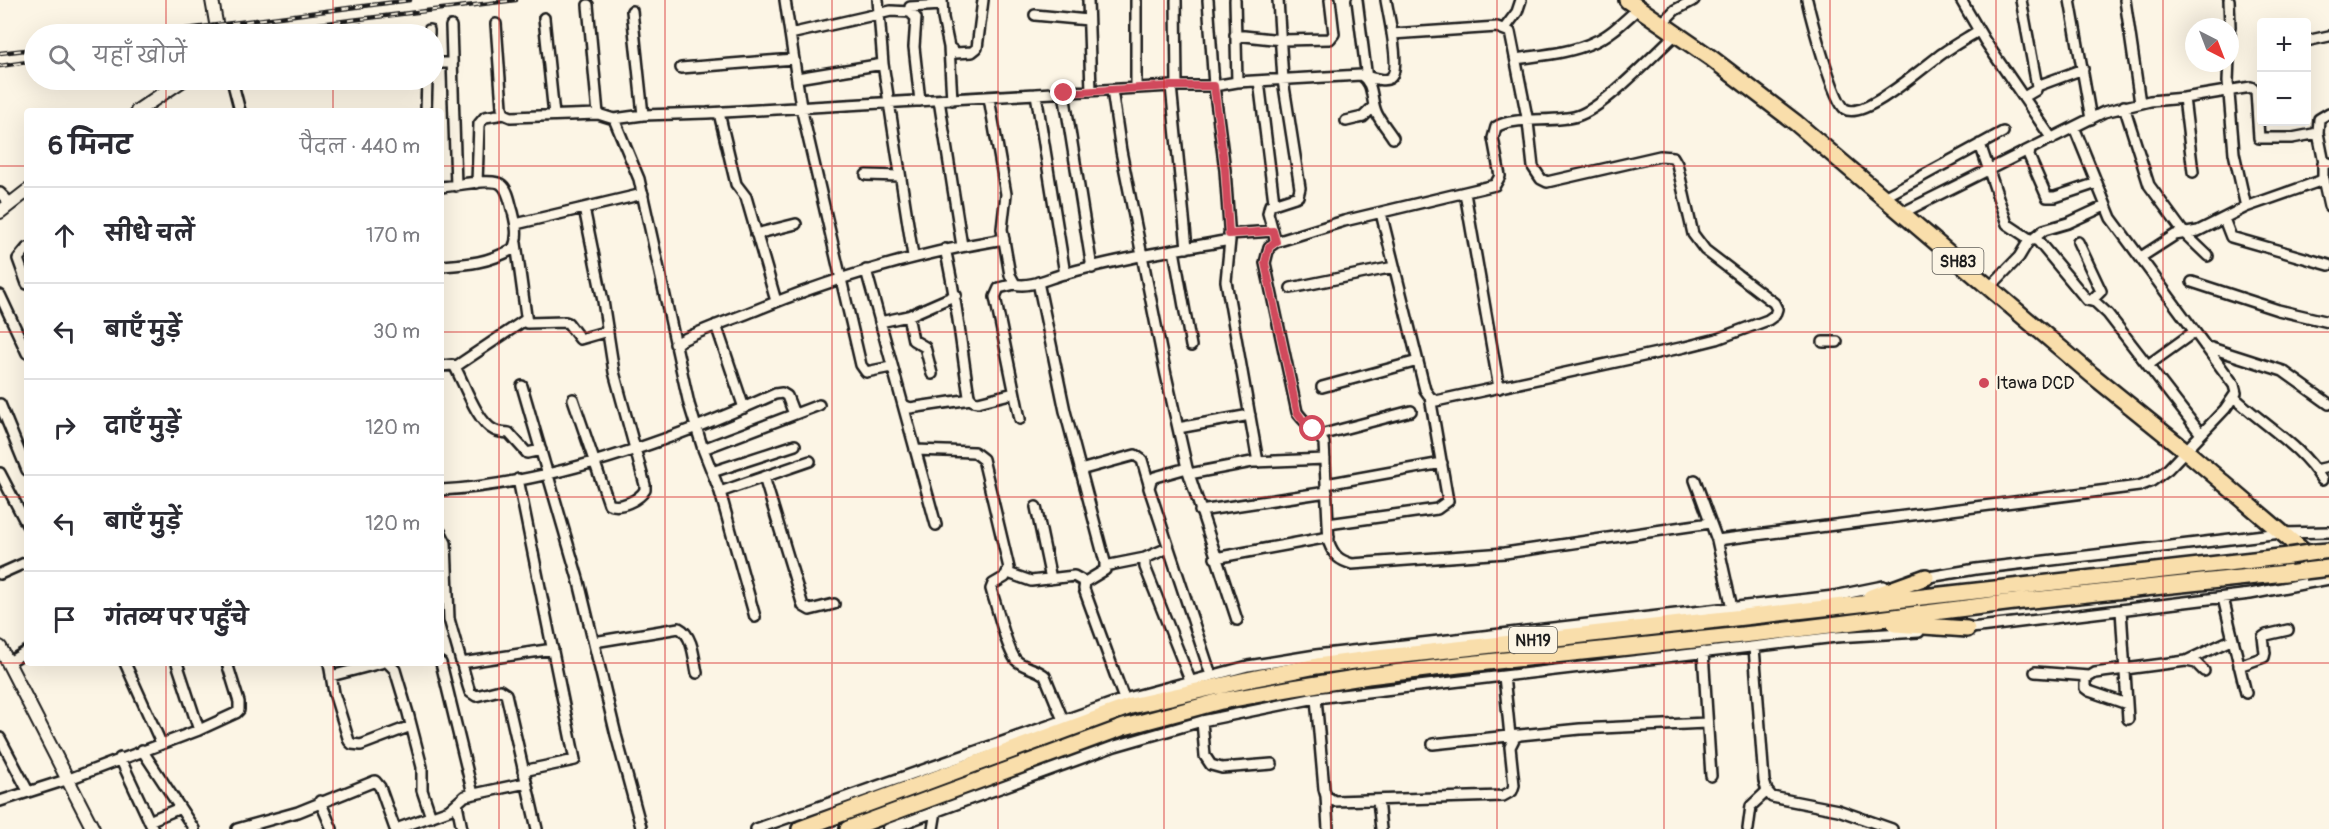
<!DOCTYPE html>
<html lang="hi">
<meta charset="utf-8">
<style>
:root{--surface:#fff;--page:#f2f2f3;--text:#2b2b33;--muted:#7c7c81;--line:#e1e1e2}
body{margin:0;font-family:Pangolin,"Playpen Sans Deva",sans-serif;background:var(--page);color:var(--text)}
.controls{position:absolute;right:18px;top:18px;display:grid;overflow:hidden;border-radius:6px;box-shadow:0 6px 24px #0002}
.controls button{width:54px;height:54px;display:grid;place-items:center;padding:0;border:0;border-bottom:2px solid var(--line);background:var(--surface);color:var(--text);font:30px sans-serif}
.compass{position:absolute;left:2185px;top:18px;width:54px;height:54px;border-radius:50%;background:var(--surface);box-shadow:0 6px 24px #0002;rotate:138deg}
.stop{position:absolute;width:18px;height:18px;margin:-14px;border:4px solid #d1495b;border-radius:50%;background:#fff}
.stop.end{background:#d1495b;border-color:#fff;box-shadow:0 2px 6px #0008}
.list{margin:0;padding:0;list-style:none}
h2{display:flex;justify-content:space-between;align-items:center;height:78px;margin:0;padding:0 24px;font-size:26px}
h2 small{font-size:20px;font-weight:400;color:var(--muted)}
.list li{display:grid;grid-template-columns:39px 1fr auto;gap:18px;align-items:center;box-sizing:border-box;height:96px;padding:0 24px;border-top:2px solid var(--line)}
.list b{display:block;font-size:22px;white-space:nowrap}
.list em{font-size:20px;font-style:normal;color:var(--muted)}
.icon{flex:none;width:33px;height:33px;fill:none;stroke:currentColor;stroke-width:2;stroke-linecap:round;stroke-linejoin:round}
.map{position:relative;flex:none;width:2329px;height:829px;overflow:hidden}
.search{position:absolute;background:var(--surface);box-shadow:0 6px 24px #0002;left:24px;top:24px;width:420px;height:66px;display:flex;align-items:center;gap:15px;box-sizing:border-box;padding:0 21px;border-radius:33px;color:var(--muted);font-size:22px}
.panel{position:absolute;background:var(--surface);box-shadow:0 6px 24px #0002;left:24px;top:108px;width:420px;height:558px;border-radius:6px}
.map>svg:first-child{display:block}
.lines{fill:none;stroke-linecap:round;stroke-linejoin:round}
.minor-casing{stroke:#1c1c1c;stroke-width:14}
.tertiary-casing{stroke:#1c1c1c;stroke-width:16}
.primary-casing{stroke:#1c1c1c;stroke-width:20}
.trunk-casing{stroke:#1c1c1c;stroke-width:20}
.minor{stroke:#fcf5e5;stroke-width:9}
.tertiary{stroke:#fcf5e5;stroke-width:12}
.primary{stroke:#f9deab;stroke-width:15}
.trunk{stroke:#f9deab;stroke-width:15}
.rail-casing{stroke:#1c1c1c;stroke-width:4.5}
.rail{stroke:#fcf5e5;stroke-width:2;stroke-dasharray:7;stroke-linecap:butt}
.trunk-bridge-casing{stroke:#1c1c1c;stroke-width:20;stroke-linecap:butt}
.trunk-bridge{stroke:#f9deab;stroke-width:15}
.route{stroke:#d1495b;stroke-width:8}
.grid{fill:none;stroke:#d62828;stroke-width:1.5;stroke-opacity:0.55}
.poi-dot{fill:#d1495b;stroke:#fcf5e5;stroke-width:2}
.labels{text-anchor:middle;stroke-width:4.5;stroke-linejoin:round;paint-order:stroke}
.shield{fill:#fcf5e5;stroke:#5f5d58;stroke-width:1.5}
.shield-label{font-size:16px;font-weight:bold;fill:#1c1c1c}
.poi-label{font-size:18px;fill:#1c1c1c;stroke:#fcf5e5;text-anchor:start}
</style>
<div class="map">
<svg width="2329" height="829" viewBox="0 0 2329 829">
<rect width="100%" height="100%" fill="#fcf5e5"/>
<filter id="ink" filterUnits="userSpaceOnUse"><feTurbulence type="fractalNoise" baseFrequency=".0167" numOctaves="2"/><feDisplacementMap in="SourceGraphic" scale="12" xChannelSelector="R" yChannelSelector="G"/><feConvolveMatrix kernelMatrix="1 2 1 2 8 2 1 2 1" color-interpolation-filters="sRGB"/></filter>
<g filter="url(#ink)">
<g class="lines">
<!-- minor casing -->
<g class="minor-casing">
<path id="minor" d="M 785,0 L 801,107 L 861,365 L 866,372 L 891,367
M 878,0 L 883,64 L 913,256
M 942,0 L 943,18 L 949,47 L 956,53 L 972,52 L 977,48 L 983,0
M 1088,0 L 1091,91
M 1136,0 L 1136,88
M 1176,0 L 1177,86
M 1208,0 L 1214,86 L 1225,170 L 1230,240 L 1226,281 L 1258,462
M 1235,0 L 1237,82
M 1357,0 L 1367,79
M 1807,0 C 1811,18 1833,100 1845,109 C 1864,121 1927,64 1943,53 C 1954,45 1967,38 1978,31
M 1961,0 L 1985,41 L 2052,139
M 2021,0 L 2037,86 L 2036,90 L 2024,97
M 2070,0 L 2091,119
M 2125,0 L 2140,103
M 2229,0 L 2230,27
M 588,5 L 598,114
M 910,7 L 942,5
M 632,11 L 643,115
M 1035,15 L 1088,20
M 544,18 L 554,115
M 496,24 L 502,107 L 504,114 L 511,117 L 598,114 L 614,119 L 643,115 L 707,113 L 1036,94 L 1171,86 L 1214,86 L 1237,82 L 1361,75 C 1375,84 1370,100 1377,114 C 1381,122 1388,130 1393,138
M 1661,24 L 1675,10 L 1694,0
M 451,26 L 456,186
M 1505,28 L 1517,12 L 1521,0
M 2230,33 L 2228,82 L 2234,153 L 2246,207
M 429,34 L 429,30
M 790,34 L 878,14 L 891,11 L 910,12 L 916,18 L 914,47 L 920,101
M 1676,34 C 1654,54 1604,108 1577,116 C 1556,123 1513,116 1496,127 L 1493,138 L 1500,176 L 1495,185 L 1344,221 L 1276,242 L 1269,247 L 1265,263 L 1297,412 C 1305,424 1317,430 1324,443 L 1329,543 C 1334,556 1339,560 1352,564 L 1505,553 L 1710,523
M 1235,35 L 1282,40 L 1330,39 L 1334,34 L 1330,0
M 2306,41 L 2329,36
M 949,47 L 952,100
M 1516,59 C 1542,55 1571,53 1594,42 C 1611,35 1625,20 1639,8
M 434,63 L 452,63
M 681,68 L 794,59
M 1366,76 C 1373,78 1384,82 1390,78 C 1402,71 1388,13 1386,0
M 797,78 L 883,64
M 232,80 L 240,111
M 1259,81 L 1274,202
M 1171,86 L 1187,248
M 2037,86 L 2083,69
M 1112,90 L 1121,151 L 1166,375 L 1187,468 L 1237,620
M 1064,93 L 1092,268
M 1036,94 L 1065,274
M 989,98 L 1006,194 L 1002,229 L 1010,275 L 1015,284 C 1028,288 1047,279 1060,275 C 1115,259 1174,250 1230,240
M 2184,98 L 2193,172
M 939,100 L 962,246
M 2124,106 L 2149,185 L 2184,233 L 2208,256
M 426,111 L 427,80
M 719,113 L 736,184 L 746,197 L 776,301
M 614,119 L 639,179 L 689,404 L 703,449 L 720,492 L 755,617
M 1346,121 L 1363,117 L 1374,106
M 1980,144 L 2007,224 L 2031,240
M 2030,150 L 2029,156 L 2047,197 L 2055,197 L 2097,183
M 2324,163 L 2318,133 L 2319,119 L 2329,113
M 866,175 L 900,176
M 2323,179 L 2329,206
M 477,183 L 479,124 L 485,117 L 504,114
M 441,187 C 454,186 494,177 502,185 C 509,191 510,204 513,212 C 516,224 519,237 513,249 C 487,263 470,264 441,266
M 0,193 L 11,204
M 1465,193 L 1499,388
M 1884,197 L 2003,132
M 1381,213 L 1425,390 L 1430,397 L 1436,401 L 1685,347 L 1717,339 L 1768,320 L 1775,315 L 1777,309 L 1774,303 L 1705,250 L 1693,234 L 1677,164 L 1673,157 L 1660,156 L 1547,182 L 1541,179 L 1533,167 L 1528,122 L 1510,32 L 1497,27 L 1392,34
M 1902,213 L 2104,112 L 2150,101 L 2184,98 L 2251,87 L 2256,91 L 2259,138 L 2292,138 L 2318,133
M 2224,219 L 2231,237 L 2329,265
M 516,224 L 643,194
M 756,234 L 796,224
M 1229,234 L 1273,231
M 2033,239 L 2044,230 L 2068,223 L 2105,206
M 1276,242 L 1268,213 L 1270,205 L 1298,196 L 1300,188 L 1283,80 L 1278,0
M 516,243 L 527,323 L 565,322 L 568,323 L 580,339 L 608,331
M 27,248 L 18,259 L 27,284
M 945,249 C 957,298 961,347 969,396 L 973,401 L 978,402 L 1014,393
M 1174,250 L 1191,346
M 2141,257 L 2175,235 L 2198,231 L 2246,207 L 2320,181 L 2323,178 L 2323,164 L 2329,163
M 866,270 L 903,405 L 910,408 L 971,399
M 1038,282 L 1065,411 L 1105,562 L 1105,570 L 1085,582 L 1084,589 L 1124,699
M 2192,282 L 2278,310 L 2329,322
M 1015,284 L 999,288 L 995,297 L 1020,419
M 1291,288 L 1394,267
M 1989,288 L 2019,257 L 2028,242 L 2033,239 L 2038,241 L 2087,300 L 2091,301 L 2101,291 L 2078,242
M 0,295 L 27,353
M 2093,300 L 2108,314 L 2201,434
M 908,316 L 913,340 L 925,347 L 932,374
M 880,322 L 908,316 L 956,295
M 716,325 L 744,408
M 1823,342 L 1837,342
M 675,344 C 701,329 729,321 756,310 C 836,277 918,253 1004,239
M 2205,346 L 2283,371 L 2329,404
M 2148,365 L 2194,332
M 441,366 L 452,365 L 455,367 C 464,383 477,422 494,430 C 499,433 504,432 509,433 L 527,453 L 541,450
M 455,367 L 525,320
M 522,386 L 579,582 L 616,735 L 641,827
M 1322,387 L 1418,361
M 2234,397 C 2263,425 2301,445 2322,480
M 573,399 L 609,504 C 620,509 639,500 645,490 L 645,485 L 614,372 L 603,301 L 584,208
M 0,404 L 27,470
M 903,405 L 936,525
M 1178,428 L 1250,415
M 1320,435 L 1411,411
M 703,449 L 819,405
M 915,450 L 974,452 L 983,459 L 1009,568 L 1005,577 L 993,584 L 991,589 L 993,596 C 998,610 1007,650 1016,660 C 1023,668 1037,668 1045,676 L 1063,720
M 1187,468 L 1155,477 L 1151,480 L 1149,488 L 1211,675
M 1080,470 L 1135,455 L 1142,460 L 1149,484
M 2316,470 L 2329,467
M 712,472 L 795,445
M 0,473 L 27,525
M 1189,474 L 1252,462 L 1325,459
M 764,477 L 803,606 L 810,610 L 834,604
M 518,479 L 575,760 L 523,771
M 1695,480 L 1717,540 L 1732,608
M 1326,484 L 1442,463
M 441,490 C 551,484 675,439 775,394 L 782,393 L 787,396 L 794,414
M 720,492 L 810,461
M 1036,507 L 1051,579
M 1200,511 L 1327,492
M 1328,524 L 1437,509 L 1448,501 L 1430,397
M 441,533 L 446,543 L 449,619 L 468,686 L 470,692 L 476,696 L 500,690 L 506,694 L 537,829
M 1717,540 L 2139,486 L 2152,481 L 2168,469 L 2225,409 L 2236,393 L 2234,385 L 2111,218 L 2074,127
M 1168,548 L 1145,558 L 1145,567 L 1190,680
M 1215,558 L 1329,537
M 1105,566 L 1145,558
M 1008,573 L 1031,581 L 1074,576 L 1085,582
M 0,574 L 27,562
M 1923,578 L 1976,569 L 2281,533 L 2329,532
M 2223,598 L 2246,693
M 2121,610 L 2128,719
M 1963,629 L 2250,594 L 2329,579
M 594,642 L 679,628 C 693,635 694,659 697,673
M 1754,647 L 1764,781 L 1767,791 L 1772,797 L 1838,810 L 1892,829
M 1703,652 L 1711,776
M 2186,661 L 2233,639
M 9,662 L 27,651
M 125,663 L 161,743
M 177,663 L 199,730
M 329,663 L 334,693 L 349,741 L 352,744 L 361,745 L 411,726
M 388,663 L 395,670 L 408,713 L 422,767 L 422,790 L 431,817
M 441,663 L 473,794
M 461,663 L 553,649
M 2239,666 L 2264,657 L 2265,653 L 2263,637 L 2266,635 L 2288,630
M 2035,672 L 2089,676
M 331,676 L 381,663
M 1504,676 L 1510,736
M 1316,698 L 1324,789 L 1326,796 L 1334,801 L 1503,796 L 1512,791 L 1514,785 L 1510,747 L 1515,737 L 1520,735 L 1580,729 L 1706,723
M 2127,704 L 2089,691 L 2085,688 L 2085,679 L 2095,673 L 2186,661 L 2196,663 L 2204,671
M 1202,721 L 1205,756 L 1211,765 L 1222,768 L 1272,764
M 0,738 L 28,791
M 1433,744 L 1518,735
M 142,750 L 194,829
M 120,758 L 153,829
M 1326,796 L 1328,829
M 1378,800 L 1381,829
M 0,801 L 69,779 L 199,730 L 236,713 L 239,710 L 239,702 L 227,663
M 320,801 L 332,829
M 457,804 L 462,829
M 149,821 L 180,808
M 237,829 L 298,812 L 375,781 L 380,787 L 395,829
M 396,829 L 449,810 L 465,796 L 526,783
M 756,829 L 1124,699 L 1248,666 L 1316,655 L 1834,596 L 1883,586
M 888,829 L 1115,746 L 1202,721 L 1316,698 L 1836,637 L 1919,632
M 933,829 L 936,811
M 1748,829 L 1751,806 L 1767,791"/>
</g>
<!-- tertiary casing -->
<g class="tertiary-casing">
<path id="tertiary" d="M 212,0 L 218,34
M 137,111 L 183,80
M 0,212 L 27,191
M 0,647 L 93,829"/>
</g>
<!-- primary casing -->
<g class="primary-casing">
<path id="primary" d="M 1627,0 L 1711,58 L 1796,123 L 2092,375 L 2186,451 L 2329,573"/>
</g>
<!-- trunk casing -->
<g class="trunk-casing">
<path id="trunk" d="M 2316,552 L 2329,551
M 1871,597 L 1926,577
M 1895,624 L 1967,629
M 800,829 L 1131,706 L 1246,680 L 1317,666 L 1377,658 L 2289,556
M 848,829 L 1124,727 L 1221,701 L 1293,688 L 1368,676 L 1459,665 L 1798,629 L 2022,601 L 2304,571"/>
</g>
<!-- minor -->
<use href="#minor" class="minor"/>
<!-- tertiary -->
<use href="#tertiary" class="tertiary"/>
<!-- primary -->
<use href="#primary" class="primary"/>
<!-- trunk -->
<use href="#trunk" class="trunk"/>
<!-- rail casing -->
<g class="rail-casing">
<path id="rail" d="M 104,34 L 156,28
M 148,34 L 410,0
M 237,34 L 516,0
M 331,34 L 361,25
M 0,53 L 34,49
M 0,66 L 34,61"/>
</g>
<!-- rail -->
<use href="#rail" class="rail"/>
<!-- trunk-bridge casing -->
<g class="trunk-bridge-casing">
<path id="trunk-bridge" d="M 2289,556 L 2316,552
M 2304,571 L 2329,568"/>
</g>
<!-- trunk-bridge -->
<use href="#trunk-bridge" class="trunk-bridge"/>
</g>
</g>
<g class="lines" filter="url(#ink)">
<!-- route -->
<path class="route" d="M 1064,93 L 1171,86 L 1214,86 L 1225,170 L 1229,234 L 1273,231 L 1276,242 L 1269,247 L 1265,263 L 1297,412 L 1304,422 L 1313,429"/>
</g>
<!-- grid -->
<path class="grid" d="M 166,0 L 166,34M 333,0 L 333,34M 499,0 L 499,829M 665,0 L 665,829M 832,0 L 832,829M 998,0 L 998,829M 1164,0 L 1164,829M 1331,0 L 1331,829M 1497,0 L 1497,829M 1664,0 L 1664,829M 1830,0 L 1830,829M 1996,0 L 1996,829M 2163,0 L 2163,829M 166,80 L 166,111M 333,80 L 333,111M 0,166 L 27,166M 441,166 L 2329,166M 0,332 L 27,332M 441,332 L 2329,332M 0,497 L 27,497M 441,497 L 2329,497M 0,663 L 2329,663M 166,663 L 166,829M 333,663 L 333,829"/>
<!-- markers -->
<circle class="poi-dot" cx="1984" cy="383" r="6"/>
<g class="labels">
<!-- shield labels -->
<g class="shield">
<rect x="1932.5" y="248" width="51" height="26" rx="4.5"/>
<rect x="1509" y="627" width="48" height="26" rx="4.5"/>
</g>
<g class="shield-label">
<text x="1958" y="267">SH83</text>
<text x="1533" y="646">NH19</text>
</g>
<!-- poi labels -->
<g class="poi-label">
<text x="1996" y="389">Itawa DCD</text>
</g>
</g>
</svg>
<div class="controls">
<button>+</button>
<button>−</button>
</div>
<svg class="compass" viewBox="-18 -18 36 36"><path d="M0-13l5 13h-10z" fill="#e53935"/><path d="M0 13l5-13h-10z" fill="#7c7c81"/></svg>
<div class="stop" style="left:1313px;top:429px"></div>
<div class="stop end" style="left:1064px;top:93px"></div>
<div class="search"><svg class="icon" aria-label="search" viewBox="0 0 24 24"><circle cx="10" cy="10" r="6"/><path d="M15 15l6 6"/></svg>यहाँ खोजें</div>
<section class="panel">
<h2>6 मिनट<small>पैदल · 440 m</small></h2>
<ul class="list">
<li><svg class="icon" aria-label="ahead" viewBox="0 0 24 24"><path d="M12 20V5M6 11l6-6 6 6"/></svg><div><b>सीधे चलें</b></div><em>170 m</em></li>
<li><svg class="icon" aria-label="left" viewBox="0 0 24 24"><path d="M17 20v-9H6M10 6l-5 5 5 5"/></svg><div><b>बाएँ मुड़ें</b></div><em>30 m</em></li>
<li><svg class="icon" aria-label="right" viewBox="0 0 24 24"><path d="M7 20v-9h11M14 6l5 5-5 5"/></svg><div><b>दाएँ मुड़ें</b></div><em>120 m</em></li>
<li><svg class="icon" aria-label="left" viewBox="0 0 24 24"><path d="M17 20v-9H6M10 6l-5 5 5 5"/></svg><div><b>बाएँ मुड़ें</b></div><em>120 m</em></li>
<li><svg class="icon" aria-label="arrive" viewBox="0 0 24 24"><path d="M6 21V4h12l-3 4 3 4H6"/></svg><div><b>गंतव्य पर पहुँचे</b></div></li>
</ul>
</section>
</div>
